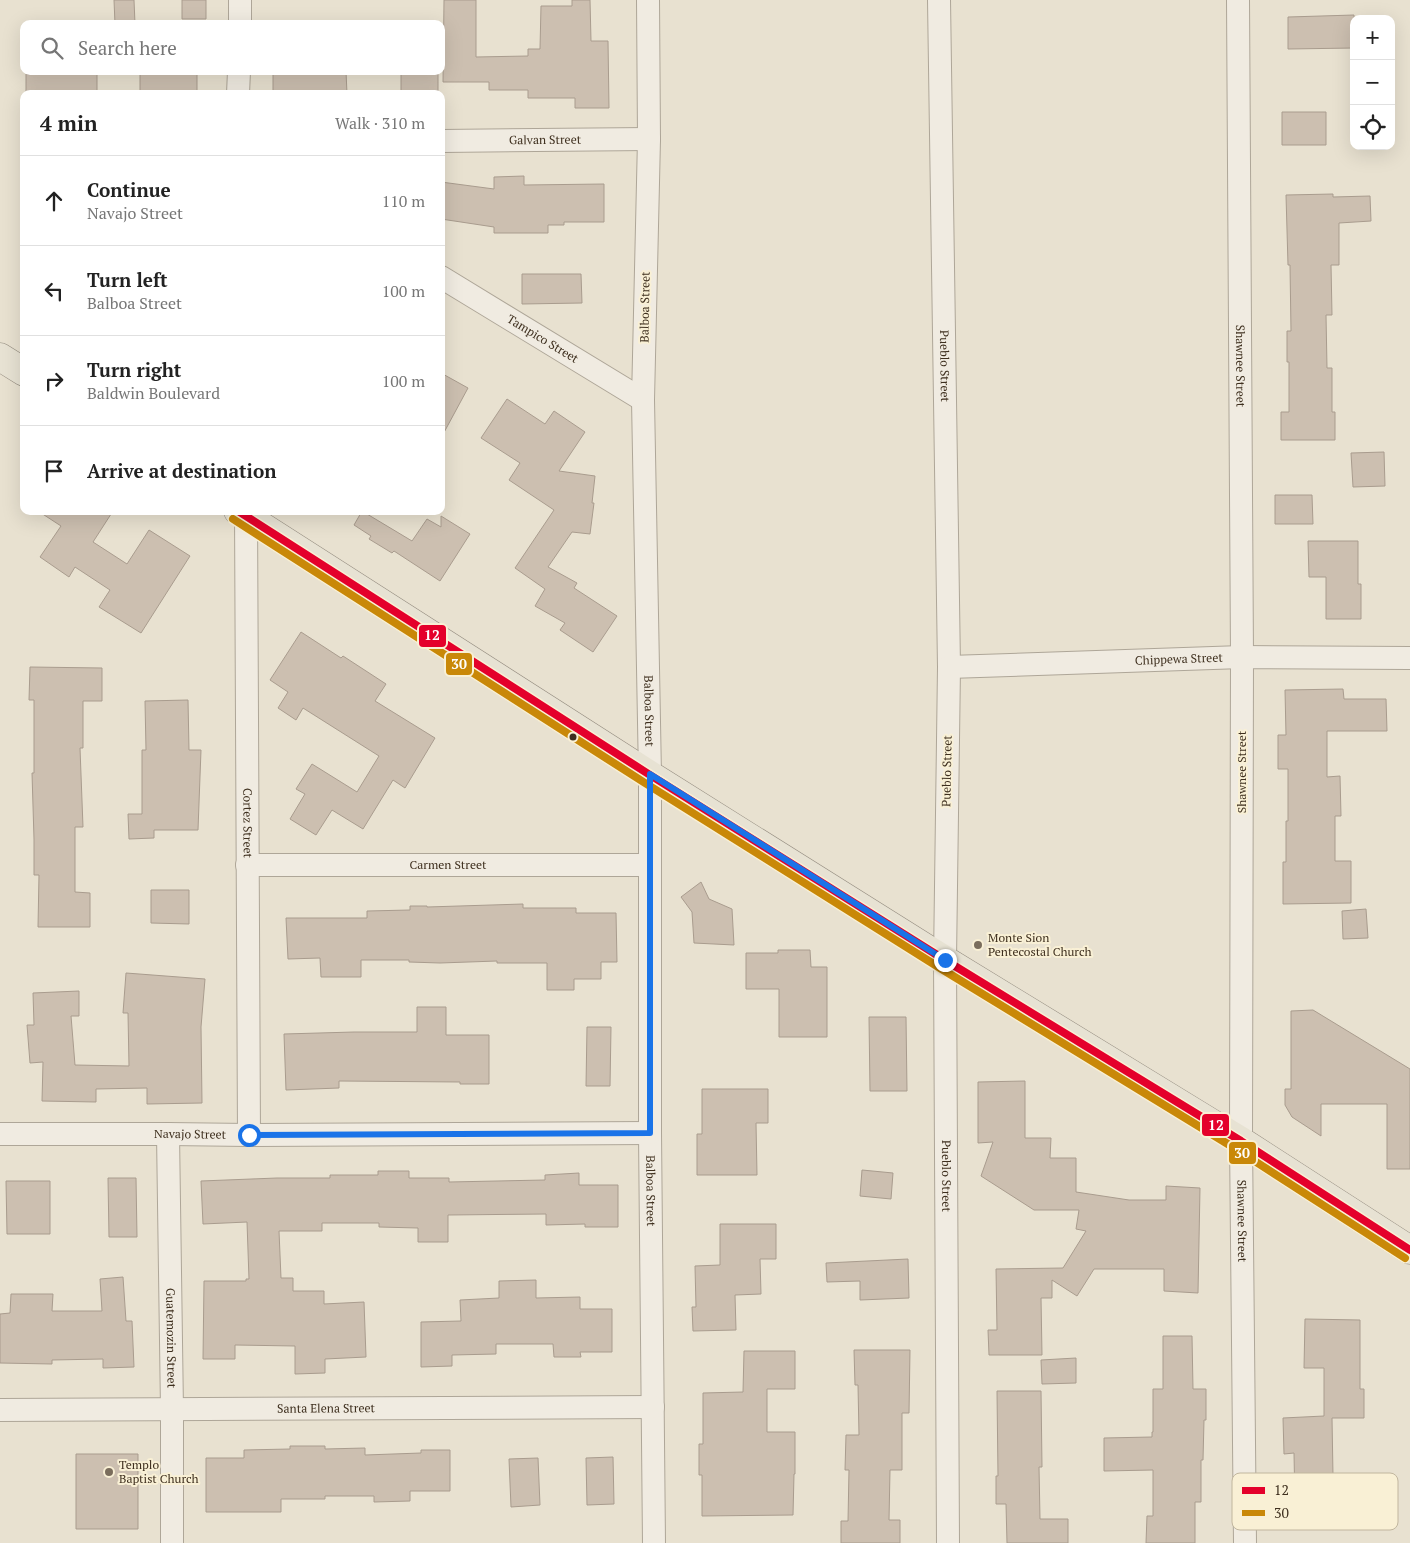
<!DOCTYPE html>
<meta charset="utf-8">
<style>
:root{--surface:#fff;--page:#f2f2f2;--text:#222;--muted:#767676;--line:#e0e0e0}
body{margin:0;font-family:"PT Serif",serif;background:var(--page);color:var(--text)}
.controls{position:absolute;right:15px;top:15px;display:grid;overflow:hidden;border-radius:10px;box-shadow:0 5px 20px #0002}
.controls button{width:45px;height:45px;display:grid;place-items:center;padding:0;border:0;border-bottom:1px solid var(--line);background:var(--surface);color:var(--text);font:25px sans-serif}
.stop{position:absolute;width:15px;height:15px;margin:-11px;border:4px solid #1a73e8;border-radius:50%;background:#fff}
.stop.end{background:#1a73e8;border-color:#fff;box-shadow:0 1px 5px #0008}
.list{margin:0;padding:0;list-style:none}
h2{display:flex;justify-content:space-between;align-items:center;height:65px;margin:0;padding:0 20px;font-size:21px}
h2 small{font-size:16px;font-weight:400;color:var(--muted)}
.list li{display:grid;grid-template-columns:32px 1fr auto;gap:15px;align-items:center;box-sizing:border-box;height:90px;padding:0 20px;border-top:1px solid var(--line)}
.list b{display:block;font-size:19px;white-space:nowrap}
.list p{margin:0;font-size:16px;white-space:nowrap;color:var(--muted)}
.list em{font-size:16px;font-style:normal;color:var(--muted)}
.icon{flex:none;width:28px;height:28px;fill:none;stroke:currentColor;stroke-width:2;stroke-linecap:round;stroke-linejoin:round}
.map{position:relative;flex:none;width:1410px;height:1543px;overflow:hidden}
.search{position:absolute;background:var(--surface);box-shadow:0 5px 20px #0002;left:20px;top:20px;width:425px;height:55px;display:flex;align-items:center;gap:12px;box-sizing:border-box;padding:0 18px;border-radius:10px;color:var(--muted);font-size:19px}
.panel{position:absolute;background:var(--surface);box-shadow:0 5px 20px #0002;left:20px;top:90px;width:425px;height:425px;border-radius:10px}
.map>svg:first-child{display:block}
.building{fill:#ccbfb0;stroke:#a99c8e}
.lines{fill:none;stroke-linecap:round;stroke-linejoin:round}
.minor-casing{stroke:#aea698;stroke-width:24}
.major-casing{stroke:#938b7f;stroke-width:29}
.minor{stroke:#f0ebe1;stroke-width:22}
.major{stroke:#e7e2d3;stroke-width:28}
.bus-1-casing{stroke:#f9f0d5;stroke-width:11}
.bus-2-casing{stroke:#f9f0d5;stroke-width:11}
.bus-1{stroke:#e4002b;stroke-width:8}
.bus-2{stroke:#c98808;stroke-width:8}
.route{stroke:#1a73e8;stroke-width:6}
.bus-dot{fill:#3e2f1e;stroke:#f9f0d5;stroke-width:2}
.poi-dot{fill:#7a6d5c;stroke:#f9f0d5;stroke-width:2}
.labels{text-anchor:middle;stroke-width:4;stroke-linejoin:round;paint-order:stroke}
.street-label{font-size:12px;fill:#3e2f1e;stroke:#f9f0d5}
.poi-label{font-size:12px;fill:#3e2f1e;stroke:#f9f0d5;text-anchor:start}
.key{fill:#f9f0d5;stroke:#c1b69e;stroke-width:1}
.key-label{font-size:14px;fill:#3e2f1e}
.line-badge{stroke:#f9f0d5;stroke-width:2}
.badge-label{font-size:14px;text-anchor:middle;font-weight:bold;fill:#fff}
</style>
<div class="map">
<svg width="1410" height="1543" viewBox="0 0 1410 1543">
<rect width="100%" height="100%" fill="#e8e1d0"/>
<!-- building -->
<path class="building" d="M 114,0 L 134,0 L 135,24 L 115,24 Z
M 182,0 L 206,0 L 206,19 L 182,19 Z
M 444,0 L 476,0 L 476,57 L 528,56 L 528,49 L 540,49 L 541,6 L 572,6 L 572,0 L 590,0 L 591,41 L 608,41 L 609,108 L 575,108 L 575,98 L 528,98 L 528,90 L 489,90 L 489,82 L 443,82 Z
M 1354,15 L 1354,48 L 1288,49 L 1288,17 Z
M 140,71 L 197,71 L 197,94 L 140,94 Z
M 273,71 L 346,71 L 347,94 L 273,94 Z
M 401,71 L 438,71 L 438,94 L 401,94 Z
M 26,74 L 97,74 L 97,94 L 26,94 Z
M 1282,112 L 1326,112 L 1326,145 L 1282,145 Z
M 524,176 L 524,185 L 604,184 L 604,222 L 564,222 L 564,225 L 548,225 L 548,233 L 494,233 L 494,227 L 441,219 L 441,182 L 494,189 L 494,177 Z
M 1333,194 L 1333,197 L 1370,196 L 1371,221 L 1339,223 L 1339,265 L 1331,265 L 1332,315 L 1326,315 L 1327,368 L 1332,368 L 1332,412 L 1335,412 L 1335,440 L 1281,440 L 1281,412 L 1289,412 L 1289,362 L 1287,362 L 1287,331 L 1291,331 L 1290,265 L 1288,265 L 1286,195 Z
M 522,274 L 581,274 L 582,303 L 522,304 Z
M 441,373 L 468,388 L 441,438 Z
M 507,399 L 545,424 L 554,411 L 585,432 L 559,471 L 595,476 L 592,503 L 594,503 L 590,534 L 572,532 L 548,567 L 577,583 L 574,588 L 617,616 L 593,652 L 560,630 L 565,623 L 535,606 L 545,589 L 515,568 L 554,510 L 509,480 L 520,463 L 481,438 Z
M 1384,452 L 1385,486 L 1353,487 L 1351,453 Z
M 1275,495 L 1312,495 L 1313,524 L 1275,524 Z
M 38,511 L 113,511 L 93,542 L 127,564 L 149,530 L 190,556 L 141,633 L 99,607 L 110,590 L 75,567 L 69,577 L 40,557 L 61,526 Z
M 362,511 L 412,541 L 427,519 L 441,527 L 441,516 L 470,534 L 440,581 L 394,551 L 392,553 L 369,539 L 371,536 L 354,525 Z
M 1308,541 L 1358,541 L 1358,584 L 1361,584 L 1361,619 L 1326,619 L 1326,577 L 1309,577 Z
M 301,632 L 341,658 L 343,656 L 386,684 L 375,701 L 435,738 L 405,788 L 393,780 L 363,829 L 332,810 L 316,835 L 290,819 L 305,794 L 296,789 L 312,764 L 357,792 L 379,756 L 303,708 L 296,720 L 278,708 L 288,692 L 270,680 Z
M 30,667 L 102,668 L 102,701 L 83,701 L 83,748 L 80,748 L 83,827 L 75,827 L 75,892 L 90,893 L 90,927 L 38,927 L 39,875 L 34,875 L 34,839 L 32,773 L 34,773 L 34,700 L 29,700 Z
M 1343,689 L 1344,699 L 1386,699 L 1387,731 L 1327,731 L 1327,777 L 1340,776 L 1341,816 L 1335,816 L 1335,861 L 1351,861 L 1351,903 L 1283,904 L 1283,862 L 1286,862 L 1286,821 L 1288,821 L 1288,769 L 1278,769 L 1278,735 L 1286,735 L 1285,690 Z
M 188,700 L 189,750 L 201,750 L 198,830 L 154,830 L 154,838 L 129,839 L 128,814 L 142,814 L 142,750 L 146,750 L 145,701 Z
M 701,882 L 709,899 L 732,909 L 734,945 L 694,943 L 692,912 L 681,897 Z
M 151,890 L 189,890 L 189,924 L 151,923 Z
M 523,904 L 523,908 L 576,908 L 576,913 L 616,913 L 617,962 L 601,962 L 601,979 L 574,979 L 574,990 L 547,990 L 547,963 L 497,963 L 497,961 L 440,963 L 409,962 L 409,960 L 361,960 L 361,977 L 321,977 L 320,958 L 288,959 L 286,918 L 367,918 L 367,911 L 410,910 L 410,906 L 427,906 L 427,907 Z
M 1366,909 L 1368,938 L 1343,939 L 1342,911 Z
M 778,950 L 810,950 L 811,967 L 827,967 L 827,1037 L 779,1037 L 779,989 L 746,989 L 746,953 L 778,953 Z
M 126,973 L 205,979 L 201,1027 L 202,1103 L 147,1104 L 147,1088 L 96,1089 L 96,1102 L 42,1101 L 43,1062 L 30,1063 L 27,1025 L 34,1025 L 33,993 L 79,991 L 79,1016 L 71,1016 L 75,1065 L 129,1066 L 128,1013 L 123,1013 Z
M 417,1007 L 446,1007 L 446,1035 L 489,1035 L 489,1084 L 460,1084 L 460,1082 L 339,1081 L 339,1088 L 286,1090 L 284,1034 L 354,1032 L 417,1032 Z
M 1313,1010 L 1410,1069 L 1410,1169 L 1387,1169 L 1387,1104 L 1321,1104 L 1321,1136 L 1292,1117 L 1285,1105 L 1285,1089 L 1291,1089 L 1291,1011 Z
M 869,1017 L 906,1017 L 907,1091 L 870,1091 Z
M 587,1027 L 611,1027 L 610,1086 L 586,1086 Z
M 1025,1081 L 1025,1138 L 1051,1138 L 1050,1158 L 1076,1158 L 1076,1192 L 1129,1200 L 1166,1200 L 1166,1186 L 1200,1188 L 1198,1293 L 1164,1291 L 1164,1269 L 1094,1269 L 1077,1296 L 1052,1280 L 1052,1298 L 1041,1298 L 1042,1355 L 989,1355 L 988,1330 L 997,1330 L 996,1269 L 1063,1268 L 1086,1231 L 1076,1229 L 1079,1210 L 1034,1210 L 981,1176 L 993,1142 L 978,1143 L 978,1082 Z
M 702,1089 L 768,1089 L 768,1123 L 756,1123 L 757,1175 L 697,1175 L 697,1134 L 702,1134 Z
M 862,1170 L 893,1173 L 891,1199 L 860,1196 Z
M 378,1171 L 409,1171 L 409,1178 L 449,1178 L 449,1182 L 545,1180 L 545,1175 L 579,1173 L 579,1185 L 618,1185 L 618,1227 L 585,1227 L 585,1224 L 546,1225 L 546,1214 L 448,1215 L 448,1242 L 418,1242 L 418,1228 L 379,1227 L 379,1223 L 322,1223 L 322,1231 L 279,1231 L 281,1278 L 293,1278 L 293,1291 L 324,1291 L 324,1304 L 364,1302 L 366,1357 L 325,1359 L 325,1373 L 295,1374 L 295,1346 L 235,1345 L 235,1359 L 203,1359 L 204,1281 L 246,1281 L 246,1279 L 249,1279 L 247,1222 L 203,1224 L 201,1181 L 277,1178 L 330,1178 L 330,1175 L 378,1175 Z
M 108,1178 L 136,1178 L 137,1237 L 109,1237 Z
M 6,1181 L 50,1181 L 50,1234 L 7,1234 Z
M 720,1224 L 776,1224 L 776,1259 L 760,1259 L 761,1294 L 735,1295 L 736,1330 L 693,1331 L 692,1307 L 696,1307 L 695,1266 L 720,1265 Z
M 908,1259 L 909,1298 L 860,1300 L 860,1281 L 827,1282 L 826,1263 Z
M 123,1277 L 126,1321 L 132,1321 L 134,1367 L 103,1368 L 103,1359 L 52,1360 L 52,1364 L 0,1363 L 0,1314 L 10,1313 L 11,1294 L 53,1294 L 52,1311 L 102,1311 L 100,1279 Z
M 536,1280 L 536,1298 L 580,1297 L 580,1309 L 612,1309 L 612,1352 L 580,1352 L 581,1357 L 554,1357 L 553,1344 L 496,1344 L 496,1354 L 452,1355 L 452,1366 L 421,1367 L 421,1322 L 461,1321 L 460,1300 L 499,1298 L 499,1281 Z
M 1305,1319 L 1360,1320 L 1360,1389 L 1364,1389 L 1364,1418 L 1332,1418 L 1333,1476 L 1345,1475 L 1346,1506 L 1295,1506 L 1294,1453 L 1284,1454 L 1283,1418 L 1324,1416 L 1324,1368 L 1304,1368 Z
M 1163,1336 L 1192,1336 L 1193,1389 L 1206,1389 L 1206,1420 L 1204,1420 L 1203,1460 L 1201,1460 L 1201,1502 L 1195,1502 L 1195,1543 L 1146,1543 L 1147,1516 L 1153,1516 L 1153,1470 L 1104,1471 L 1104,1438 L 1152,1437 L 1152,1432 L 1153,1432 L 1153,1389 L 1163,1389 Z
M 854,1350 L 910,1350 L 909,1413 L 902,1413 L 902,1470 L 890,1470 L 889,1520 L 900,1520 L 900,1543 L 841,1543 L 841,1521 L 848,1521 L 849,1470 L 845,1470 L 846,1435 L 859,1435 L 858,1385 L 855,1385 Z
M 744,1351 L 795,1351 L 795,1389 L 767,1389 L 767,1432 L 795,1432 L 795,1474 L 794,1474 L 793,1515 L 702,1516 L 702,1475 L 699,1475 L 699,1444 L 703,1444 L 703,1393 L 743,1392 Z
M 1076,1358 L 1076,1383 L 1042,1384 L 1041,1360 Z
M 997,1391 L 1041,1391 L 1042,1467 L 1039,1467 L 1040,1519 L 1068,1519 L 1068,1543 L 1007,1543 L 1006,1504 L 996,1504 L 996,1476 L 998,1476 Z
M 290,1446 L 325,1446 L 325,1449 L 365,1448 L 365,1455 L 421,1453 L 421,1450 L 450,1450 L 450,1491 L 410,1491 L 410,1501 L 374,1502 L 374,1496 L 325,1496 L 325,1499 L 281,1499 L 281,1512 L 206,1512 L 206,1458 L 244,1458 L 244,1450 L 290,1449 Z
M 76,1454 L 138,1454 L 138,1529 L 76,1529 Z
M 613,1457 L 614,1504 L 587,1505 L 586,1458 Z
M 538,1458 L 540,1505 L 511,1507 L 509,1459 Z"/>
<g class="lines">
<!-- minor casing -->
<g class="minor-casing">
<g id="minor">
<path id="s1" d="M 648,0 L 649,139 L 643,400 L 650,775 L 650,1133 L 654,1543"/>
<path id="s2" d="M 939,0 L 949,667 L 945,960 L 948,1543"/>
<path id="s3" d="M 1238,0 L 1242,657 L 1241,1141 L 1245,1543"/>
<path d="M 240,24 L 240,0"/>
<path d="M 238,94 L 239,71"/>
<path id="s4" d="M 441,141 L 649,139"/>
<path id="s5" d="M 441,277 L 643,400"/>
<path id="s6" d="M 246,511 L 249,1135"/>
<path id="s7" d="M 949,667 L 1242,657 L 1410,658"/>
<path id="s8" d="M 247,865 L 649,865"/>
<path id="s9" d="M 0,1134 L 168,1134 L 249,1135 L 650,1133"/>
<path id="s10" d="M 168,1134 L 172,1410 L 172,1543"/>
<path id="s11" d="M 0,1410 L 653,1407"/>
</g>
</g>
<!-- major casing -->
<g class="major-casing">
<path id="major" d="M 0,357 L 24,372
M 238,511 L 650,775 L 945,960 L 1241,1141 L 1410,1250"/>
</g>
<!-- minor -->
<use href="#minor" class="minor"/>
<!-- major -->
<use href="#major" class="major"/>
<!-- bus-1 casing -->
<g class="bus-1-casing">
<path id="bus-1" d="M 238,511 L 650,775 L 945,960 L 1241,1141 L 1410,1250"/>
</g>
<!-- bus-2 casing -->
<g class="bus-2-casing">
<path id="bus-2" d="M 233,519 L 645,783 L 940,968 L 1236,1149 L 1405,1258"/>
</g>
<!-- bus-1 -->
<use href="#bus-1" class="bus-1"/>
<!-- bus-2 -->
<use href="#bus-2" class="bus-2"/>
</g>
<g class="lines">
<!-- route -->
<path class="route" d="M 249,1135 L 650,1133 L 650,774 L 945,960"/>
</g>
<!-- markers -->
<circle class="bus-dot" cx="573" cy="737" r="4.5"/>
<g class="poi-dot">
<circle cx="978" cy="945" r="5"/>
<circle cx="109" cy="1472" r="5"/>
</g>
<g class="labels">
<!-- street labels -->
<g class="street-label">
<text dy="4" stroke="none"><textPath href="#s4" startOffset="104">Galvan Street</textPath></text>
<text transform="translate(645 307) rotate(-89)" y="4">Balboa Street</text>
<text dy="4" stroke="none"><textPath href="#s5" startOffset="119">Tampico Street</textPath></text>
<text dy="4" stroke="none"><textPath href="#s2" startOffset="366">Pueblo Street</textPath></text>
<text dy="4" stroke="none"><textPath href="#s3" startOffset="366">Shawnee Street</textPath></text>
<text dy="4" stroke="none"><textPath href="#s7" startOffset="230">Chippewa Street</textPath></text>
<text dy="4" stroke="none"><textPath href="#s1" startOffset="711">Balboa Street</textPath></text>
<text transform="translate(947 771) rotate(-89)" y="4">Pueblo Street</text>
<text transform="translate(1242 772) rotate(-90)" y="4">Shawnee Street</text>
<text dy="4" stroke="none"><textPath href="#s6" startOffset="312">Cortez Street</textPath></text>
<text dy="4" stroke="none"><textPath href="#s8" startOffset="201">Carmen Street</textPath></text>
<text dy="4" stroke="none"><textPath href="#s9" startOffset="190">Navajo Street</textPath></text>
<text dy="4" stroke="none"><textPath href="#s2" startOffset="1176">Pueblo Street</textPath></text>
<text dy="4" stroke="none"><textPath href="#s1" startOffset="1191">Balboa Street</textPath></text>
<text dy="4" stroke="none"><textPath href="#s3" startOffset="1221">Shawnee Street</textPath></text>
<text dy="4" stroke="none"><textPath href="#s10" startOffset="204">Guatemozin Street</textPath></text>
<text dy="4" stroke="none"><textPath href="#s11" startOffset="326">Santa Elena Street</textPath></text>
</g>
<!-- poi labels -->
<g class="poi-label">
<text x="988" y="942">Monte Sion<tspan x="988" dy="14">Pentecostal Church</tspan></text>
<text x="119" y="1469">Templo<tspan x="119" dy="14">Baptist Church</tspan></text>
</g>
</g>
<!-- legend -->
<rect x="1232" y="1473" width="166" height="57" rx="8" class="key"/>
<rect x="1242" y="1487" width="23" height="7" fill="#e4002b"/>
<rect x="1242" y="1510" width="23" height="6" fill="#c98808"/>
<g class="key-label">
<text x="1274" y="1495">12</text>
<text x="1274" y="1518">30</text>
</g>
<g class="line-badge">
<rect x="418" y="624" width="29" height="24" rx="5" fill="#e4002b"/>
<rect x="445" y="652" width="28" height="24" rx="5" fill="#c98808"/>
<rect x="1201" y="1113" width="29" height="24" rx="5" fill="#e4002b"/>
<rect x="1228" y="1141" width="29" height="24" rx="5" fill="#c98808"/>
</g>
<g class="badge-label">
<text x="432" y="640">12</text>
<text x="459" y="669">30</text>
<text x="1216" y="1130">12</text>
<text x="1242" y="1158">30</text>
</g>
</svg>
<div class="controls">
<button>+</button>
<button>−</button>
<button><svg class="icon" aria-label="locate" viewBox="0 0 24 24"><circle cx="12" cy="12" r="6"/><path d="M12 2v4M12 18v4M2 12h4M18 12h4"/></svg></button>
</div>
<div class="stop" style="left:249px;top:1135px"></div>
<div class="stop end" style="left:945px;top:960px"></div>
<div class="search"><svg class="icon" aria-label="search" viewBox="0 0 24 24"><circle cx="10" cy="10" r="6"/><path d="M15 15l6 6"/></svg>Search here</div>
<section class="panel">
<h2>4 min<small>Walk · 310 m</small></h2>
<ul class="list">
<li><svg class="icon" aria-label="ahead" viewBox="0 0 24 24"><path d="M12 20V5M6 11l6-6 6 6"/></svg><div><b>Continue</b><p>Navajo Street</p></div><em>110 m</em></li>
<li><svg class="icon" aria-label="left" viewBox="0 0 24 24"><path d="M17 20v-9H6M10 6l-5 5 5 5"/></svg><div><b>Turn left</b><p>Balboa Street</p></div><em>100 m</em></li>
<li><svg class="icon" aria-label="right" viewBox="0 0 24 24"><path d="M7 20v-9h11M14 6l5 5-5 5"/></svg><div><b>Turn right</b><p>Baldwin Boulevard</p></div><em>100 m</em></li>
<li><svg class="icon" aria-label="arrive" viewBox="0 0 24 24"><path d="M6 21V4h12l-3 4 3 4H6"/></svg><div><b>Arrive at destination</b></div></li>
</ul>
</section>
</div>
